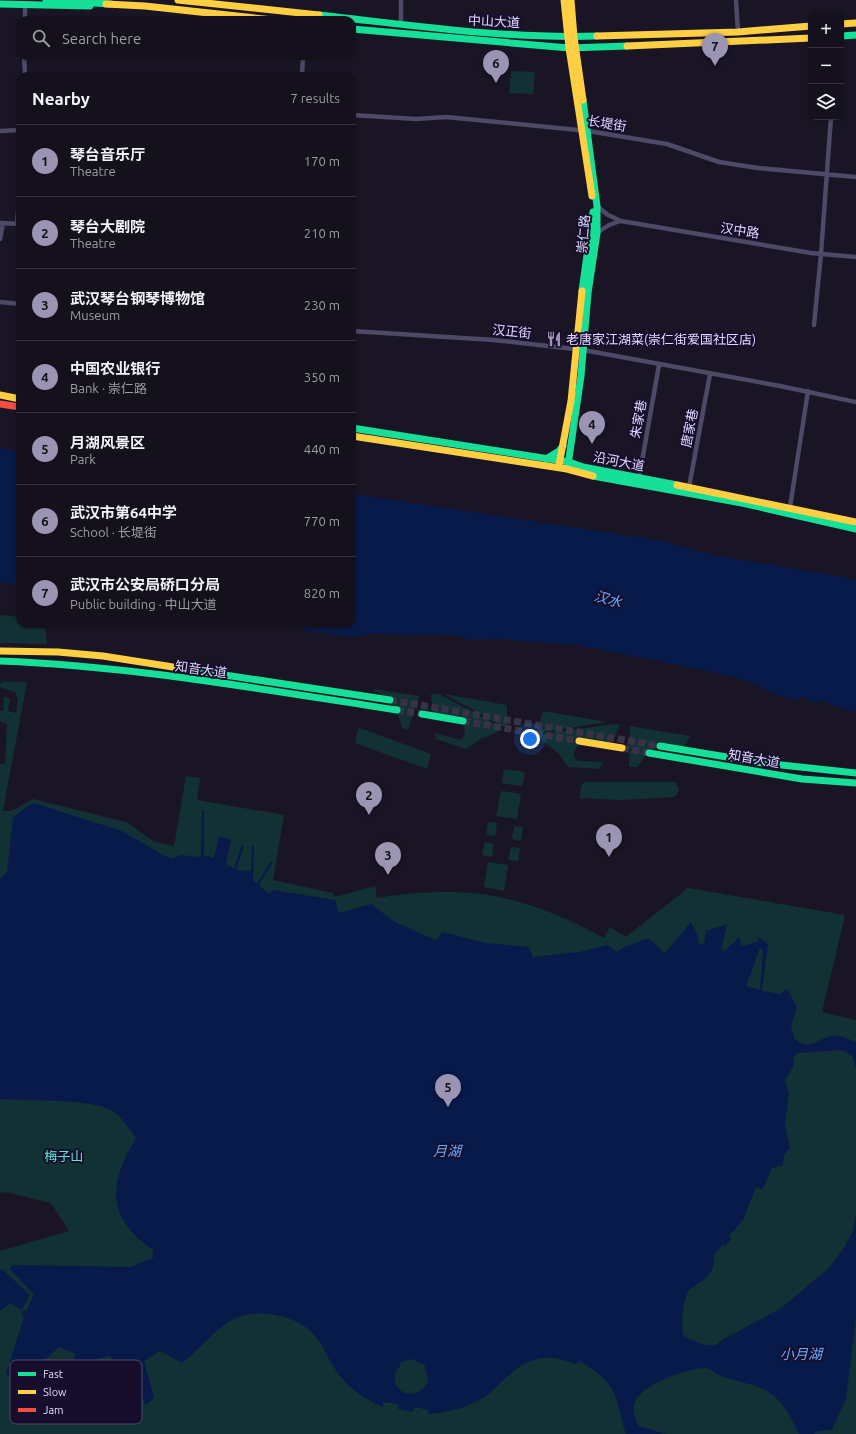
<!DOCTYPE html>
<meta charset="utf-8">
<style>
:root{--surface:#14101c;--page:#211e29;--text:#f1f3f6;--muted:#9d9da3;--line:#33303b;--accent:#9b94b3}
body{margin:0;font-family:Ubuntu,"Noto Sans SC",sans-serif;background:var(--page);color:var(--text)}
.controls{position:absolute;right:12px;top:12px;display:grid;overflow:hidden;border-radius:8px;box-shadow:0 1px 3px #0004}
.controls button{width:36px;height:36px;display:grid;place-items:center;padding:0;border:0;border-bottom:1px solid var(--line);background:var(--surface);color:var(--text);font:20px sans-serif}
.you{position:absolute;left:530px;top:739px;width:14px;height:14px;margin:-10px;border:3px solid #fff;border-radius:50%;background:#1a73e8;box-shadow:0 0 0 6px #1a73e833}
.badge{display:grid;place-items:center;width:26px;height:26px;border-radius:50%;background:var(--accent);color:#111;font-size:13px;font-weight:700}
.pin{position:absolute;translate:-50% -33px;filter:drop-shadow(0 1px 2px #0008)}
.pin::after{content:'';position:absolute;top:21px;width:14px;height:12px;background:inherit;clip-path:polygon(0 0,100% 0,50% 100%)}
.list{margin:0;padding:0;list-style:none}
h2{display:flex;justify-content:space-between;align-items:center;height:52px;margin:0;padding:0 16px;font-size:17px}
h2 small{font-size:13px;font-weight:400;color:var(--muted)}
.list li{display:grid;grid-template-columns:26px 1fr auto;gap:12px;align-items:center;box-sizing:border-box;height:72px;padding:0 16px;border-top:1px solid var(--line)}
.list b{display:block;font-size:15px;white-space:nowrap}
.list p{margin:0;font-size:13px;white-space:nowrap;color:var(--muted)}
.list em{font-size:13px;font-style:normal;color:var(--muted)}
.icon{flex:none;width:22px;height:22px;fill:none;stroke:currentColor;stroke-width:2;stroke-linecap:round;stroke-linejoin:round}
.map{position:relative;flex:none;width:856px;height:1434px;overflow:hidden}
.search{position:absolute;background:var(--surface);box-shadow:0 1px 3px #0004;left:16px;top:16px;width:340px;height:44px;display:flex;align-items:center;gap:10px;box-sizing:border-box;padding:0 14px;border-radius:12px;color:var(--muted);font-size:15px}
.panel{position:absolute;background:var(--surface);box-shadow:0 1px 3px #0004;left:16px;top:72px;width:340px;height:556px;border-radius:12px}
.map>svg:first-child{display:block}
.green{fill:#123134}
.water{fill:#081a4a;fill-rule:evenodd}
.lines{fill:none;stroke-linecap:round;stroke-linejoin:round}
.secondary-tunnel{stroke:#383246;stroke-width:7;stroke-dasharray:7 3.5;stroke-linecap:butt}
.street{stroke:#4d4966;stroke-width:4.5}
.fast{stroke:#16e098;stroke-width:7}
.slow{stroke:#ffcf43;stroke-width:7}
.jam{stroke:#f24e42;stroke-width:7}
.labels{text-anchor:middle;stroke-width:4;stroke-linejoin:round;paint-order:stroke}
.street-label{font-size:13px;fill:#e1d9ff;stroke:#160e2c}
.poi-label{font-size:13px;fill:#e1d9ff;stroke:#160e2c;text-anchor:start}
.park-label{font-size:13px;fill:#59ebd2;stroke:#160e2c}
.water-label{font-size:14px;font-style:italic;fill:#67acff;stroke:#160e2c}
.key{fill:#160e2c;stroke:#534b6b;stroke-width:1}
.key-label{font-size:11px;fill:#e1d9ff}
</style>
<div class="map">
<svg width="856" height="1434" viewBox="0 0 856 1434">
<rect width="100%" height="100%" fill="#1a1525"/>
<!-- green -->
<path class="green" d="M 511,71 L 535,72 L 533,94 L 509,93 Z
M 0,615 L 20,617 L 20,624 L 45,624 L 47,644 L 0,643 Z
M 3,682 L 27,682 L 3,811 L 11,811 L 33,799 L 126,822 L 155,842 L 174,846 L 186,776 L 200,778 L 197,800 L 284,815 L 273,880 L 333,893 L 335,897 L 375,886 L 377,898 C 468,884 523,894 604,938 L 610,927 L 626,937 L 688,888 L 845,915 L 822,1012 L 856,1020 L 856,1434 L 0,1434 L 0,1251 L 69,1231 L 51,1203 L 6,1192 L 0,1193 L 0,764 L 5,764 L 7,724 L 0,721 L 0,711 L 3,711 L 4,696 L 10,699 L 8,711 L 16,713 L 18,699 L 15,692 L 0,687 L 0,683 Z
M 374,689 L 419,696 L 408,730 L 402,728 C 397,710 392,698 374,691 Z
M 431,694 L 439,694 L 501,727 L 502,730 L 481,739 L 466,749 L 436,739 L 435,733 L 461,740 L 465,735 L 463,721 L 433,713 Z
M 444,694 L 507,705 L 507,726 L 502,726 Z
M 543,711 L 607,722 L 543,732 L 538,731 Z
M 615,724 L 620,725 L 612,743 L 582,738 L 573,754 L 577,761 L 603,762 L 599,769 L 568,767 L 559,754 L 541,740 L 541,734 Z
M 630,726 L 690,736 L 684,747 C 658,746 653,745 637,767 L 629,767 Z
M 360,728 L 431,754 L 427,769 L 355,743 L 357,733 Z
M 504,769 L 525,772 L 522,786 L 502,783 Z
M 585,782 L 675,782 L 679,789 L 677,795 L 673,797 L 621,800 L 579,798 L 582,784 Z
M 501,791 L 521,794 L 517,819 L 496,816 Z
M 488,822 L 497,823 L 495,836 L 486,835 Z
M 514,826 L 523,827 L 521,841 L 512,839 Z
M 485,842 L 494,844 L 492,857 L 482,855 Z
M 511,847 L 520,848 L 518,861 L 508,860 Z
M 488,862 L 508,865 L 504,891 L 484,887 Z"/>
<!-- water -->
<path class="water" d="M 0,448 L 20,452 L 20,585 L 0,582 Z
M 352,494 L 658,540 L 712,555 L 845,577 L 856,581 L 856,711 L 844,710 L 823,701 L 814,703 L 804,697 L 794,700 L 772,693 L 750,682 L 717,673 L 582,646 L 500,639 L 469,640 L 455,635 L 365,634 L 356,637 L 305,631 L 295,624 L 291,629 L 277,624 L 352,624 Z
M 34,803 L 122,831 L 165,856 L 173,859 L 180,855 L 201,857 L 202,810 L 204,810 L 204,855 L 214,858 L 219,836 L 231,840 L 226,865 L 234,868 L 242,845 L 244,846 L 236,870 L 251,871 L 252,846 L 254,846 L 253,880 L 257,884 L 271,861 L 273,862 L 259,885 L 269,894 L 273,890 L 335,900 L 339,913 L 371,904 L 395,922 L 435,940 L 443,932 L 485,943 L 529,947 L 533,957 L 579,952 L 607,945 L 617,952 L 625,947 L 648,938 L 665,953 L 691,922 L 697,934 L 699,944 L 704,944 L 706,931 L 727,924 L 721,949 L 725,951 L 739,937 L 742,946 L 757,942 L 759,937 L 768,944 L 762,991 L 780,994 L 787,989 L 797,1007 L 791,1026 L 794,1038 C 808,1053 818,1038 832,1036 C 839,1035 847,1038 853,1041 L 856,1042 L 856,1069 L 852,1055 L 841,1050 L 798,1053 L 794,1056 L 793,1067 L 785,1080 L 789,1094 L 785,1124 L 790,1148 L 784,1155 L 783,1165 L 772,1168 L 762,1190 L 756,1187 L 743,1220 L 729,1236 L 731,1239 L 725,1246 L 723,1244 L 714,1255 C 714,1268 712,1275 699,1283 C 696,1285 692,1287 689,1290 C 683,1298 680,1328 684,1336 L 704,1345 L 716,1345 L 725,1338 L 780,1309 L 829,1268 L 844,1248 L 853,1231 L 856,1215 L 856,1317 L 846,1399 L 832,1430 L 818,1431 L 814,1434 L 799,1434 C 778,1389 768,1389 723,1377 C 716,1375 712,1368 704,1368 C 687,1368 641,1385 635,1402 C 632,1409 635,1419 639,1426 L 666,1434 L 626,1434 C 622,1424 621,1414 618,1404 C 613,1383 597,1371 579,1361 L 576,1364 C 566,1361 555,1357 544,1358 C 520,1360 507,1378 491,1392 C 474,1406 449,1413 428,1414 L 429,1410 L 414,1407 L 413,1412 L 398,1409 L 398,1404 L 383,1402 L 383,1407 C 366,1400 353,1391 341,1377 C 330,1365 326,1350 317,1338 C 299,1314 256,1306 230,1321 C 211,1333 199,1350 182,1363 L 160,1351 L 144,1361 L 154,1398 L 146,1405 L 110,1356 L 97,1359 L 84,1409 L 70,1405 L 75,1354 L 59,1347 L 19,1384 L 6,1374 L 24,1317 L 21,1313 L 22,1311 L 27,1310 L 34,1294 L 10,1269 L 13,1265 L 130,1267 L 153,1258 L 153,1250 C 106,1217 108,1185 136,1138 C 129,1129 122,1117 112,1111 C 93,1098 25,1101 0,1099 L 0,879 L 7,872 L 13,818 L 27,806 ZM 760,948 L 763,950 L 760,990 L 746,986 ZM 412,1359 L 426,1366 L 424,1368 C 440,1390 401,1406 395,1381 C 394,1374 397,1369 401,1365 L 400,1362 Z
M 2,1269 L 30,1295 L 23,1308 L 20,1309 L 10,1303 L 0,1311 L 0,1270 Z"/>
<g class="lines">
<!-- secondary-tunnel -->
<path class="secondary-tunnel" d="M 390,700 L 660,746
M 397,710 L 422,714
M 463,721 L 579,741
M 622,748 L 649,753"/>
<!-- street -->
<path class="street" d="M 736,0 L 738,32
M 25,20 L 25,5
M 401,25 L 401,0
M 24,56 L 25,76
M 302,76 L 303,56
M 352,115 L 416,119 L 446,117 L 588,131 L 667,144 L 719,162 L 758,168 L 856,177
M 0,131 L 20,130
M 597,206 L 608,215 L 621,221 L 811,253 L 856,257
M 0,223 L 20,224
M 17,223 L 20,188
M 597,233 L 609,225 L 620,221
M 0,239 L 3,223
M 0,302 L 20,304
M 814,325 L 821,254 L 831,117
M 352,331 L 494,340 L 583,350 L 780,386 L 856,402
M 639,478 L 659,365
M 689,487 L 710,374
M 790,507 L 808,391"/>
<!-- fast -->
<path class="fast" d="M 46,0 L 111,4
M 0,4 L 90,6
M 319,15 C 411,25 504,39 597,36
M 352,29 L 569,48 L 627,46
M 841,36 L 856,35
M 582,291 L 593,212
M 352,428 L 569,462 L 583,467 L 677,485
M 546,459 L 559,451 L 563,446
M 568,465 L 581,376 L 588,293 L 597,233 L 597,206 L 583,100
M 593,476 L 742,503 L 856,529
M 0,661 C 133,666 265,690 397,710
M 192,670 L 390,700
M 422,714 L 463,721
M 660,746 L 763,763 L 856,773
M 649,753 L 802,779 L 856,783"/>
<!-- slow -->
<path class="slow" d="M 178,0 L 319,15
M 564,0 L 569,48 L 592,196
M 571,0 L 574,37 L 583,100
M 106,4 L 145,6 L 273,20
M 841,24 L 856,23
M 597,36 L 738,32 L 811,26
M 627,46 L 811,38
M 0,395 L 20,399
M 352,436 L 567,469 L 593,476
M 559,465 L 571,401 L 582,291
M 677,485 L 856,522
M 0,651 L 58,652 L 103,656 L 192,670
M 579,741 L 622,748"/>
<!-- jam -->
<path class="jam" d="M 0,404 L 20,407"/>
</g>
<!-- icons -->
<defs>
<g id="restaurant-bare" transform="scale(1.2)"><path d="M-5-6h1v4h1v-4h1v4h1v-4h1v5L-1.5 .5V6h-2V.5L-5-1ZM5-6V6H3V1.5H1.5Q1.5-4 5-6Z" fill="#9b94b3" stroke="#160e2c" stroke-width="2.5" paint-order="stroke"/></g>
</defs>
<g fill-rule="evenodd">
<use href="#restaurant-bare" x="554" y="339"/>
</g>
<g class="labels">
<!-- street labels -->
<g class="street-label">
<text transform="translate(494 21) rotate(3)" y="5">中山大道</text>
<text transform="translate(607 123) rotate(9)" y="5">长堤街</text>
<text transform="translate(740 230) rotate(9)" y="5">汉中路</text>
<text transform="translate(583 234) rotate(-85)" y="5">崇仁路</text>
<text transform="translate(512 331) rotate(6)" y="5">汉正街</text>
<text transform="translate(638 419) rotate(-80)" y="5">朱家巷</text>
<text transform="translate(689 428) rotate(-79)" y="5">唐家巷</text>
<text transform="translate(619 461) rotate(11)" y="5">沿河大道</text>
<text transform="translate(201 669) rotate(8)" y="5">知音大道</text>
<text transform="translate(754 758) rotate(10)" y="5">知音大道</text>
</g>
<!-- poi labels -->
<g class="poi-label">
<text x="566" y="344">老唐家江湖菜(崇仁街爱国社区店)</text>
</g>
<!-- park labels -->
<g class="park-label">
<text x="64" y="1161">梅子山</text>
</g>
<!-- water labels -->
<g class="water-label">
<text transform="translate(608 599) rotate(16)" y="5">汉水</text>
<text x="447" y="1156">月湖</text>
<text x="801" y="1359">小月湖</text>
</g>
</g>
<!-- legend -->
<rect x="10" y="1360" width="132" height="64" rx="6" class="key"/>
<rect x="18" y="1372" width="18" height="4" fill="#16e098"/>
<rect x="18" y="1390" width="18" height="4" fill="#ffcf43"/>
<rect x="18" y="1408" width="18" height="4" fill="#f24e42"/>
<g class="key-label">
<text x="43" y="1378">Fast</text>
<text x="43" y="1396">Slow</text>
<text x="43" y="1414">Jam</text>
</g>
</svg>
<div class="controls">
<button>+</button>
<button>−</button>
<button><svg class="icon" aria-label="layers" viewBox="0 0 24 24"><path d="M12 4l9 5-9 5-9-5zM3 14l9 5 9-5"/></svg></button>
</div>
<div class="you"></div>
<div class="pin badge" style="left:609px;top:857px">1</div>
<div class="pin badge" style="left:369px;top:815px">2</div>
<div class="pin badge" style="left:388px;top:875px">3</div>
<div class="pin badge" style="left:592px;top:444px">4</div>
<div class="pin badge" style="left:448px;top:1107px">5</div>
<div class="pin badge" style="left:496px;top:83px">6</div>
<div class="pin badge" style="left:715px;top:66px">7</div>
<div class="search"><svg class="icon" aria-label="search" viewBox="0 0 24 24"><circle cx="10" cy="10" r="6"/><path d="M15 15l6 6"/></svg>Search here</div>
<section class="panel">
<h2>Nearby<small>7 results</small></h2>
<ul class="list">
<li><span class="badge">1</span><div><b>琴台音乐厅</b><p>Theatre</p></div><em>170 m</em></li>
<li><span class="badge">2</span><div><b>琴台大剧院</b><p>Theatre</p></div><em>210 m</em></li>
<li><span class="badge">3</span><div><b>武汉琴台钢琴博物馆</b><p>Museum</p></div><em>230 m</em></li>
<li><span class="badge">4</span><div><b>中国农业银行</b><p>Bank · 崇仁路</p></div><em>350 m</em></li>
<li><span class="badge">5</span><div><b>月湖风景区</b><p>Park</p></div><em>440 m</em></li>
<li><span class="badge">6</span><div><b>武汉市第64中学</b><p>School · 长堤街</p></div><em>770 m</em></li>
<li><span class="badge">7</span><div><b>武汉市公安局硚口分局</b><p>Public building · 中山大道</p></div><em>820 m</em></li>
</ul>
</section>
</div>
